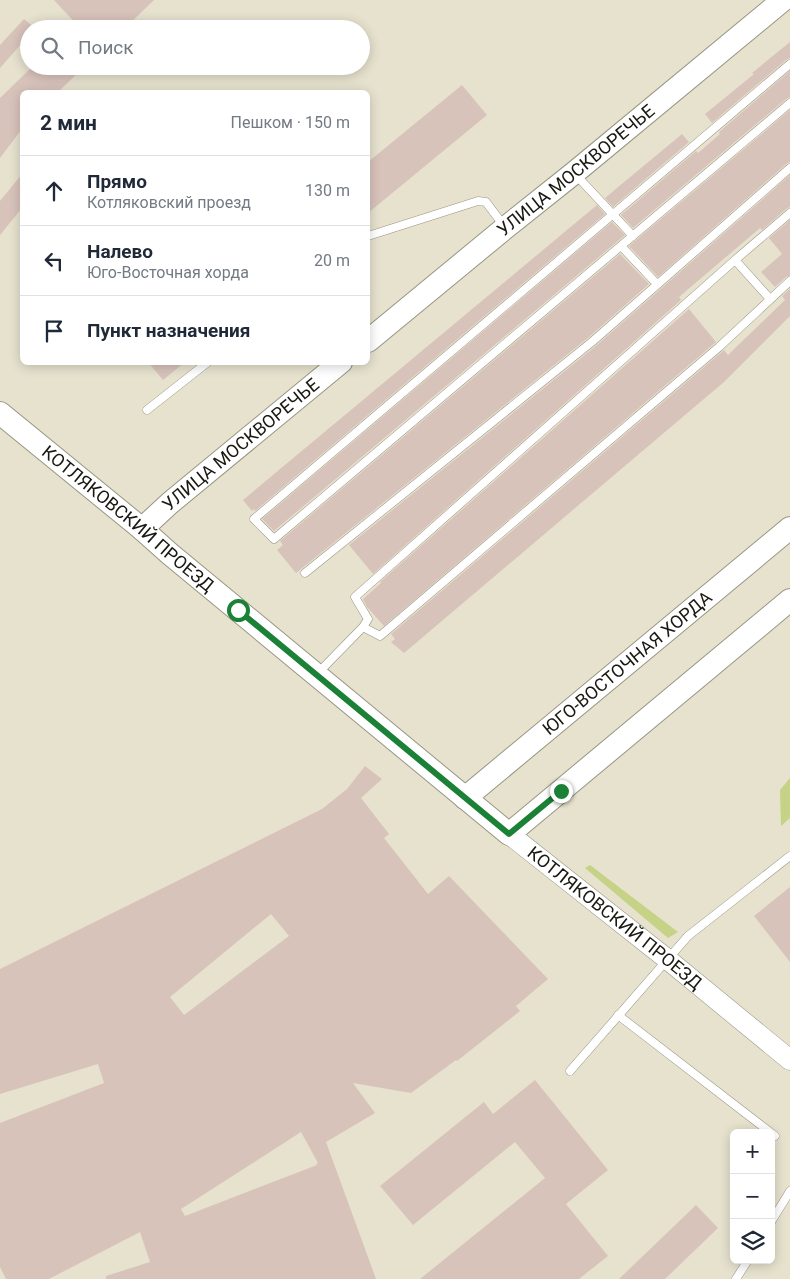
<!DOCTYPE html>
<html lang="ru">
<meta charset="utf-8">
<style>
:root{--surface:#fff;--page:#f6f6f7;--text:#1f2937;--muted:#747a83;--line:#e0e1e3}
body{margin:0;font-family:Roboto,sans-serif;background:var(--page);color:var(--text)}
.controls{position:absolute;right:15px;bottom:15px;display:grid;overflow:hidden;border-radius:8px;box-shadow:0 2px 12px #0003}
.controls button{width:45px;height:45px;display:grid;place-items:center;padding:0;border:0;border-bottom:1px solid var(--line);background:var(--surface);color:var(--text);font:25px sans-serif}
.stop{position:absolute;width:15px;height:15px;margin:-11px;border:4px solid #1a8136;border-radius:50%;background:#fff}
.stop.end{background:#1a8136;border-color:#fff;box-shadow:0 1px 5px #0008}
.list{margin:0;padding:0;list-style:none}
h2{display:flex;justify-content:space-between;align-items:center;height:65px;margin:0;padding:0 20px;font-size:21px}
h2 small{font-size:16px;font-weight:400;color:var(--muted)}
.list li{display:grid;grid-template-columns:32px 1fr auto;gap:15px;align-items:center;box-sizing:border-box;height:70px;padding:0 20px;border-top:1px solid var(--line)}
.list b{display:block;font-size:19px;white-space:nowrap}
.list p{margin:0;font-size:16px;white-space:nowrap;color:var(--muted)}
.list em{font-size:16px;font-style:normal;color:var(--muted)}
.icon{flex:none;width:28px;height:28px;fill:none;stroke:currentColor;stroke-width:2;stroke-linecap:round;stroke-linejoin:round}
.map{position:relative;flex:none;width:790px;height:1279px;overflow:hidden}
.search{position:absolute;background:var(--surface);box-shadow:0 2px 12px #0003;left:20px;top:20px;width:350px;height:55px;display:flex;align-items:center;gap:12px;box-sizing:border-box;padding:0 18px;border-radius:28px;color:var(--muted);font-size:19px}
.panel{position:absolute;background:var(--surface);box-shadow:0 2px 12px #0003;left:20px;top:90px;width:350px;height:275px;border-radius:8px}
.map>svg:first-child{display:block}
.green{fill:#c6d285}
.building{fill:#d8c3bb;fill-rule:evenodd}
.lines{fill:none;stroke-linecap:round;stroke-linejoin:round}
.service-casing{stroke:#989583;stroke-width:9}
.tertiary-casing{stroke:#989583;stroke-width:21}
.secondary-casing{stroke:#989583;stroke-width:24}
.service{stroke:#fff;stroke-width:8}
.tertiary{stroke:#fff;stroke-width:20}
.secondary{stroke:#fff;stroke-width:22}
.route{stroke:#1a8136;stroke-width:6}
.labels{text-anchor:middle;stroke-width:4.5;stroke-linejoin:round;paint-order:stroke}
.street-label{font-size:18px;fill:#191811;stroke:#f3efdb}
</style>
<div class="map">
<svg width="790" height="1279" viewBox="0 0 790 1279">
<rect width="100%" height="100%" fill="#e6e2ce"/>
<!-- green -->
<path class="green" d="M 790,778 L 790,818 L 781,826 L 780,790 Z
M 590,865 L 678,932 L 668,938 L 585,868 Z"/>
<!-- building -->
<path class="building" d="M 54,0 L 154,0 L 124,29 L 81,29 Z
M 24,19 L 35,28 L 29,29 L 29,35 L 0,68 L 0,45 Z
M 790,42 L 790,58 L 786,60 L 712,123 L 705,114 L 754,74 L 752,73 Z
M 33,66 L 85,66 L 58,92 L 22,92 L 22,129 L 0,158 L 0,98 Z
M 790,71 L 790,97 L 786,99 L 633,228 L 621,215 L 696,151 L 698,153 L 720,134 L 719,132 Z
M 462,85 L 487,115 L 368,213 L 368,162 Z
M 790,110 L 790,162 L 786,164 L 658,277 L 629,246 Z
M 682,134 L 689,142 L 613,207 L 605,198 Z
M 22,174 L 22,208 L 0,235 L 0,201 Z
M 790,175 L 790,207 L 786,209 L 762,230 L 760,228 L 679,297 L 681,300 L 373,574 L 349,545 L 597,345 Z
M 597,205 L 605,214 L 255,511 L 254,509 L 252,511 L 243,500 Z
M 790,220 L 790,276 L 786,277 L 775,287 L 761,272 L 782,254 L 769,238 Z
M 612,222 L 625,235 L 274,531 L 262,519 Z
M 620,254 L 649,284 L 589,337 L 296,573 L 277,550 L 283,545 L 280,541 Z
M 790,289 L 790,316 L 724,382 L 404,653 L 391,642 L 395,639 L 391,634 L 724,350 L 728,355 L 785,300 L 782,296 Z
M 689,309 L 716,342 L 384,626 L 367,607 L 363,599 L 381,583 L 380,582 Z
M 148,362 L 185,362 L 163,380 Z
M 365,766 L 382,779 L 361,798 L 389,834 L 384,838 L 428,894 L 449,876 L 548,979 L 516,1006 L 520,1011 L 457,1061 L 456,1060 L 411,1093 L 353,1083 L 375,1113 L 326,1142 L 376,1279 L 106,1279 L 106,1276 L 150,1262 L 140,1232 L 49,1279 L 6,1279 L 0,1267 L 0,1123 L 104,1083 L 98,1064 L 0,1094 L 0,969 L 322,809 L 347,789 ZM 271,914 L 289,936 L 184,1015 L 170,997 ZM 301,1132 L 318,1163 L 316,1164 L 317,1165 L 185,1216 L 181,1209 Z
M 790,887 L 790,962 L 754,916 Z
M 535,1080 L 608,1170 L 566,1204 L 608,1256 L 579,1279 L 420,1279 L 545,1178 L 515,1142 L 413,1225 L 380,1186 L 484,1102 L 493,1114 Z
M 696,1205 L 718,1228 L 665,1279 L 619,1279 Z"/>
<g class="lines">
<!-- service casing -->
<g class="service-casing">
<path id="service" d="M 790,64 L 254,519 L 274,539 L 790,103
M 576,175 L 633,236
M 368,236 L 478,201 L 486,202 L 504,226
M 621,246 L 657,284
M 735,260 L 770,299
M 147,410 L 208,362
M 305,573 L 593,341 L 790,168
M 363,627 L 380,636 L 719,347 L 790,281
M 317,674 L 363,627 L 368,619 L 355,597 L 735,260 L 790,213
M 618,1015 L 775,1136
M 570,1071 L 688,936 L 790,856
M 771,1222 L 790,1191
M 736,1279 L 748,1260"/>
</g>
<!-- tertiary casing -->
<g class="tertiary-casing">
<g id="tertiary">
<path id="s1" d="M 509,834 L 667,959 L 790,1060"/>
</g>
</g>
<!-- secondary casing -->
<g class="secondary-casing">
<g id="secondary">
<path id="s2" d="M 368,341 L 505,228 L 574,173 L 783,0"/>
<path id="s3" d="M 0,413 L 142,529 L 170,554 L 509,834 L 790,600"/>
<path id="s4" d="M 142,529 L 170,503 L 341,362"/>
<path id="s5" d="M 465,798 L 790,528"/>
</g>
</g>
<!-- service -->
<use href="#service" class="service"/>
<!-- tertiary -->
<use href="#tertiary" class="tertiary"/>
<!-- secondary -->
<use href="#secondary" class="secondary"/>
</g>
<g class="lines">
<!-- route -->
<path class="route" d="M 238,610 L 509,834 L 561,791"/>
</g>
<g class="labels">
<!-- street labels -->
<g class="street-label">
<text dy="6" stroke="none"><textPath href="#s2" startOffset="269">УЛИЦА МОСКВОРЕЧЬЕ</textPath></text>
<text dy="6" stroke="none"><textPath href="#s4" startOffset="130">УЛИЦА МОСКВОРЕЧЬЕ</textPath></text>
<text dy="6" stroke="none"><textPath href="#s3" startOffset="166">КОТЛЯКОВСКИЙ ПРОЕЗД</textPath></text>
<text dy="6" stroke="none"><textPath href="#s5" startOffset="211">ЮГО-ВОСТОЧНАЯ ХОРДА</textPath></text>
<text dy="6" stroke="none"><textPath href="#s1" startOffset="135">КОТЛЯКОВСКИЙ ПРОЕЗД</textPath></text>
</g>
</g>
</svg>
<div class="controls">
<button>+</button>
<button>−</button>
<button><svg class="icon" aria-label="layers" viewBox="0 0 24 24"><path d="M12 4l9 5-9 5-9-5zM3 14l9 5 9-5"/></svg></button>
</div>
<div class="stop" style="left:238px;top:610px"></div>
<div class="stop end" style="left:561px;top:791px"></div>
<div class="search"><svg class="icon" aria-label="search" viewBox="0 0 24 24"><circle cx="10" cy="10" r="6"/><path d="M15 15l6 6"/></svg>Поиск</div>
<section class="panel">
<h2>2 мин<small>Пешком · 150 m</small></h2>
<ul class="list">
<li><svg class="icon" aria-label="ahead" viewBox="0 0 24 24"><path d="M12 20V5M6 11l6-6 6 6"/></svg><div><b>Прямо</b><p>Котляковский проезд</p></div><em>130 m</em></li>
<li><svg class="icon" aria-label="left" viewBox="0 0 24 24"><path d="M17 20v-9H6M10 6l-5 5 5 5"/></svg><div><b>Налево</b><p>Юго-Восточная хорда</p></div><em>20 m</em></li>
<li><svg class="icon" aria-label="arrive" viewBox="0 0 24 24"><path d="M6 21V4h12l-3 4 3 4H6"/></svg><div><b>Пункт назначения</b></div></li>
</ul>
</section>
</div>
